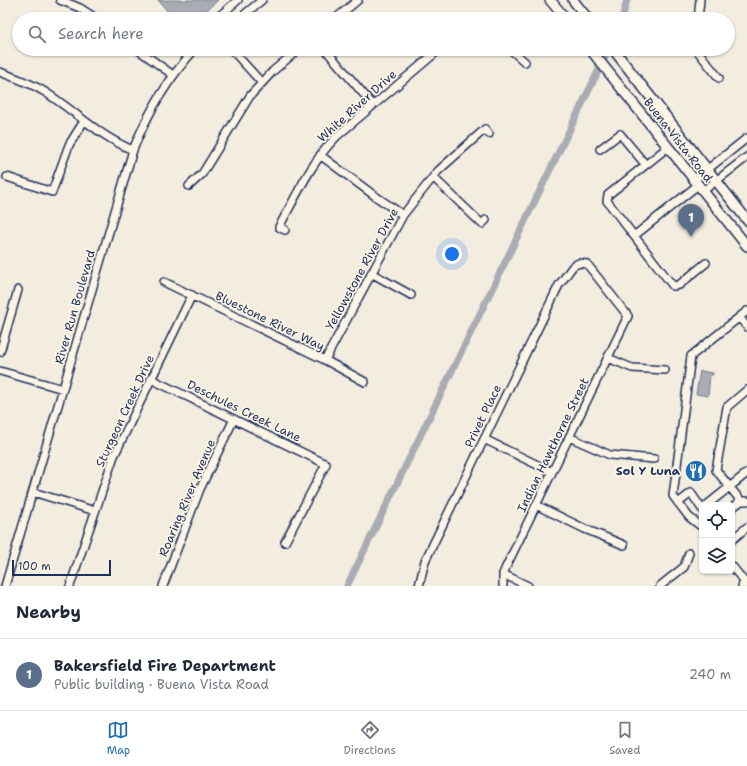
<!DOCTYPE html>
<meta charset="utf-8">
<style>
:root{--surface:#fff;--page:#f2f2f3;--text:#1f2937;--muted:#747a83;--line:#e0e1e3;--accent:#1f6fb2}
body{margin:0;font-family:"Shantell Sans",sans-serif;background:var(--page);color:var(--text)}
.controls{position:absolute;right:12px;bottom:12px;display:grid;overflow:hidden;border-radius:6px;box-shadow:0 1px 3px #0004}
.controls button{width:36px;height:36px;display:grid;place-items:center;padding:0;border:0;border-bottom:1px solid var(--line);background:var(--surface);color:var(--text);font:20px sans-serif}
.scale{position:absolute;left:12px;bottom:10px;width:99px;box-sizing:border-box;padding-left:4px;border:2px solid #1b2f5e;border-top:0;font-size:11px;line-height:14px;white-space:nowrap;color:#1b2f5e;-webkit-text-stroke:3px #fcf5e5;paint-order:stroke}
.you{position:absolute;left:452px;top:254px;width:14px;height:14px;margin:-10px;border:3px solid #fff;border-radius:50%;background:#1a73e8;box-shadow:0 0 0 6px #1a73e833}
.badge{display:grid;place-items:center;width:26px;height:26px;border-radius:50%;background:var(--accent);color:#fff;font-size:13px;font-weight:700}
.pin{position:absolute;translate:-50% -33px;filter:drop-shadow(0 1px 2px #0008)}
.pin::after{content:'';position:absolute;top:21px;width:14px;height:12px;background:inherit;clip-path:polygon(0 0,100% 0,50% 100%)}
.list{margin:0;padding:0;list-style:none}
h2{display:flex;justify-content:space-between;align-items:center;height:52px;margin:0;padding:0 16px;font-size:17px}
h2 small{font-size:13px;font-weight:400;color:var(--muted)}
.list li{display:grid;grid-template-columns:26px 1fr auto;gap:12px;align-items:center;box-sizing:border-box;height:72px;padding:0 16px;border-top:1px solid var(--line)}
.list b{display:block;font-size:15px;white-space:nowrap}
.list p{margin:0;font-size:13px;white-space:nowrap;color:var(--muted)}
.list em{font-size:13px;font-style:normal;color:var(--muted)}
.icon{flex:none;width:22px;height:22px;fill:none;stroke:currentColor;stroke-width:2;stroke-linecap:round;stroke-linejoin:round}
.map{position:relative;flex:none;width:747px;height:586px;overflow:hidden}
.search{position:absolute;background:var(--surface);box-shadow:0 1px 3px #0004;left:12px;right:12px;top:12px;height:44px;display:flex;align-items:center;gap:10px;box-sizing:border-box;padding:0 14px;border-radius:22px;color:var(--muted);font-size:15px}
.sheet{height:124px;background:var(--surface)}
nav{display:flex;justify-content:space-around;align-items:center;box-sizing:border-box;height:56px;border-top:1px solid var(--line);background:var(--surface);font-size:11px;color:var(--muted)}
nav a{display:grid;justify-items:center;gap:2px}
nav .on{color:var(--accent)}
.map>svg:first-child{display:block}
.water{fill:#a9acb3;stroke:#707a91}
.lines{fill:none;stroke-linecap:round;stroke-linejoin:round}
.canal{stroke:#a9acb3;stroke-width:7}
.minor-casing{stroke:#1b2f5e;stroke-width:10}
.major-casing{stroke:#1b2f5e;stroke-width:12}
.minor{stroke:#fcf5e5;stroke-width:7}
.major{stroke:#fcf5e5;stroke-width:9}
.labels{text-anchor:middle;stroke-width:3.5;stroke-linejoin:round;paint-order:stroke}
.street-label{font-size:12px;fill:#1b2f5e;stroke:#fcf5e5}
.poi-label{font-size:12px;font-weight:bold;fill:#1b2f5e;stroke:#fcf5e5;text-anchor:end}
</style>
<div class="map">
<svg width="747" height="586" viewBox="0 0 747 586">
<rect width="100%" height="100%" fill="#f3ede0"/>
<filter id="ink" filterUnits="userSpaceOnUse"><feTurbulence type="fractalNoise" baseFrequency=".025" numOctaves="2"/><feDisplacementMap in="SourceGraphic" scale="8" xChannelSelector="R" yChannelSelector="G"/><feConvolveMatrix kernelMatrix="1 2 1 2 8 2 1 2 1" color-interpolation-filters="sRGB"/></filter>
<g filter="url(#ink)">
<!-- water -->
<path class="water" d="M 158,0 L 218,0 L 197,19 L 174,19 Z
M 700,371 L 713,373 L 713,375 L 710,375 L 708,396 L 696,394 Z"/>
<g class="lines">
<!-- canal -->
<path class="canal" d="M 622,19 L 627,0
M 347,586 L 609,49"/>
<!-- minor casing -->
<g class="minor-casing">
<path id="minor" d="M 60,0 L 80,8 L 97,19
M 216,19 L 238,0
M 239,19 L 262,0
M 335,19 L 358,0
M 486,19 L 488,19
M 698,19 L 700,0
M 137,49 L 173,75
M 231,49 L 262,83
M 325,49 L 373,105
M 510,49 L 525,62
M 696,49 L 719,78
M 0,72 C 16,78 31,83 45,92 C 75,111 99,136 133,150
M 668,147 L 608,195 L 607,201 L 673,286 L 679,285 L 706,263
M 600,149 L 620,134 L 645,164
M 320,155 L 375,196 L 403,215
M 7,177 L 52,192 L 69,145 L 84,121
M 433,177 L 482,224 L 486,220
M 694,180 L 747,138
M 189,186 L 202,174 L 250,96 L 273,71 L 299,49
M 703,191 L 747,157
M 285,230 L 279,227 C 297,195 311,162 337,136 L 440,49
M 634,236 L 698,185
M 371,273 L 411,295
M 164,282 L 325,360 L 365,382
M 739,317 L 747,327
M 0,352 L 18,290
M 608,358 L 632,368 L 665,370
M 325,360 L 403,215 L 438,171 L 485,129 L 489,134
M 0,371 L 63,389
M 151,379 L 326,464 L 285,542
M 747,390 L 727,407 L 716,470 L 741,501 L 747,501
M 569,437 L 610,455 L 654,459
M 484,439 L 552,472
M 33,492 L 95,511
M 678,503 L 691,493 L 702,509
M 536,505 L 585,529 L 624,545
M 707,505 L 747,473
M 732,508 L 741,501
M 702,527 L 689,517 L 673,496 L 691,356 L 747,311
M 732,540 L 747,527
M 732,566 L 746,584
M 503,574 L 528,586
M 5,586 L 133,150 C 148,112 168,79 195,49
M 70,586 L 114,456 L 192,295
M 163,586 L 200,489 L 234,419
M 419,586 L 425,561 L 559,285 L 573,266 L 579,263 L 587,264 L 628,316 L 506,567 L 503,574 L 503,586
M 660,586 L 684,567 L 689,553"/>
</g>
<!-- major casing -->
<g class="major-casing">
<path id="major" d="M 550,0 L 566,19
M 573,0 L 588,19
M 590,49 L 747,246
M 613,49 L 747,220
M 743,586 L 747,583"/>
</g>
<!-- minor -->
<use href="#minor" class="minor"/>
<!-- major -->
<use href="#major" class="major"/>
</g>
</g>
<!-- icons -->
<defs>
<g id="restaurant-disc" transform="scale(1.15)"><circle r="9.5" fill="#1f6fb2" stroke="#fcf5e5"/><path d="M-5-6h1v4h1v-4h1v4h1v-4h1v5L-1.5 .5V6h-2V.5L-5-1ZM5-6V6H3V1.5H1.5Q1.5-4 5-6Z" fill="#fff"/></g>
</defs>
<g fill-rule="evenodd">
<use href="#restaurant-disc" x="696" y="471"/>
</g>
<g class="labels">
<!-- street labels -->
<g class="street-label">
<text transform="translate(357 106) rotate(-42)" y="4">White River Drive</text>
<text transform="translate(678 140) rotate(52)" y="4">Buena Vista Road</text>
<text transform="translate(362 269) rotate(-61)" y="4">Yellowstone River Drive</text>
<text transform="translate(75 307) rotate(-74)" y="4">River Run Boulevard</text>
<text transform="translate(270 321) rotate(26)" y="4">Bluestone River Way</text>
<text transform="translate(125 411) rotate(-65)" y="4">Sturgeon Creek Drive</text>
<text transform="translate(244 411) rotate(26)" y="4">Deschules Creek Lane</text>
<text transform="translate(483 416) rotate(-64)" y="4">Privet Place</text>
<text transform="translate(553 445) rotate(-64)" y="4">Indian Hawthorne Street</text>
<text transform="translate(187 498) rotate(-67)" y="4">Roaring River Avenue</text>
</g>
<!-- poi labels -->
<g class="poi-label">
<text x="680" y="475">Sol Y Luna</text>
</g>
</g>
</svg>
<div class="controls">
<button><svg class="icon" aria-label="locate" viewBox="0 0 24 24"><circle cx="12" cy="12" r="6"/><path d="M12 2v4M12 18v4M2 12h4M18 12h4"/></svg></button>
<button><svg class="icon" aria-label="layers" viewBox="0 0 24 24"><path d="M12 4l9 5-9 5-9-5zM3 14l9 5 9-5"/></svg></button>
</div>
<div class="scale">100 m</div>
<div class="you"></div>
<div class="pin badge" style="left:691px;top:237px;background:#5c6f8a">1</div>
<div class="search"><svg class="icon" aria-label="search" viewBox="0 0 24 24"><circle cx="10" cy="10" r="6"/><path d="M15 15l6 6"/></svg>Search here</div>
</div>
<section class="sheet">
<h2>Nearby<small></small></h2>
<ul class="list">
<li><span class="badge" style="background:#5c6f8a">1</span><div><b>Bakersfield Fire Department</b><p>Public building · Buena Vista Road</p></div><em>240 m</em></li>
</ul>
</section>
<nav>
<a class="on"><svg class="icon" aria-label="map" viewBox="0 0 24 24"><path d="M3 6l6-2 6 2 6-2v14l-6 2-6-2-6 2zM9 4v14M15 6v14"/></svg>Map</a>
<a><svg class="icon" aria-label="directions" viewBox="0 0 24 24"><path d="M12 3l9 9-9 9-9-9zM9 14v-3h6M13 9l2 2-2 2"/></svg>Directions</a>
<a><svg class="icon" aria-label="saved" viewBox="0 0 24 24"><path d="M7 4h10v16l-5-4-5 4z"/></svg>Saved</a>
</nav>
